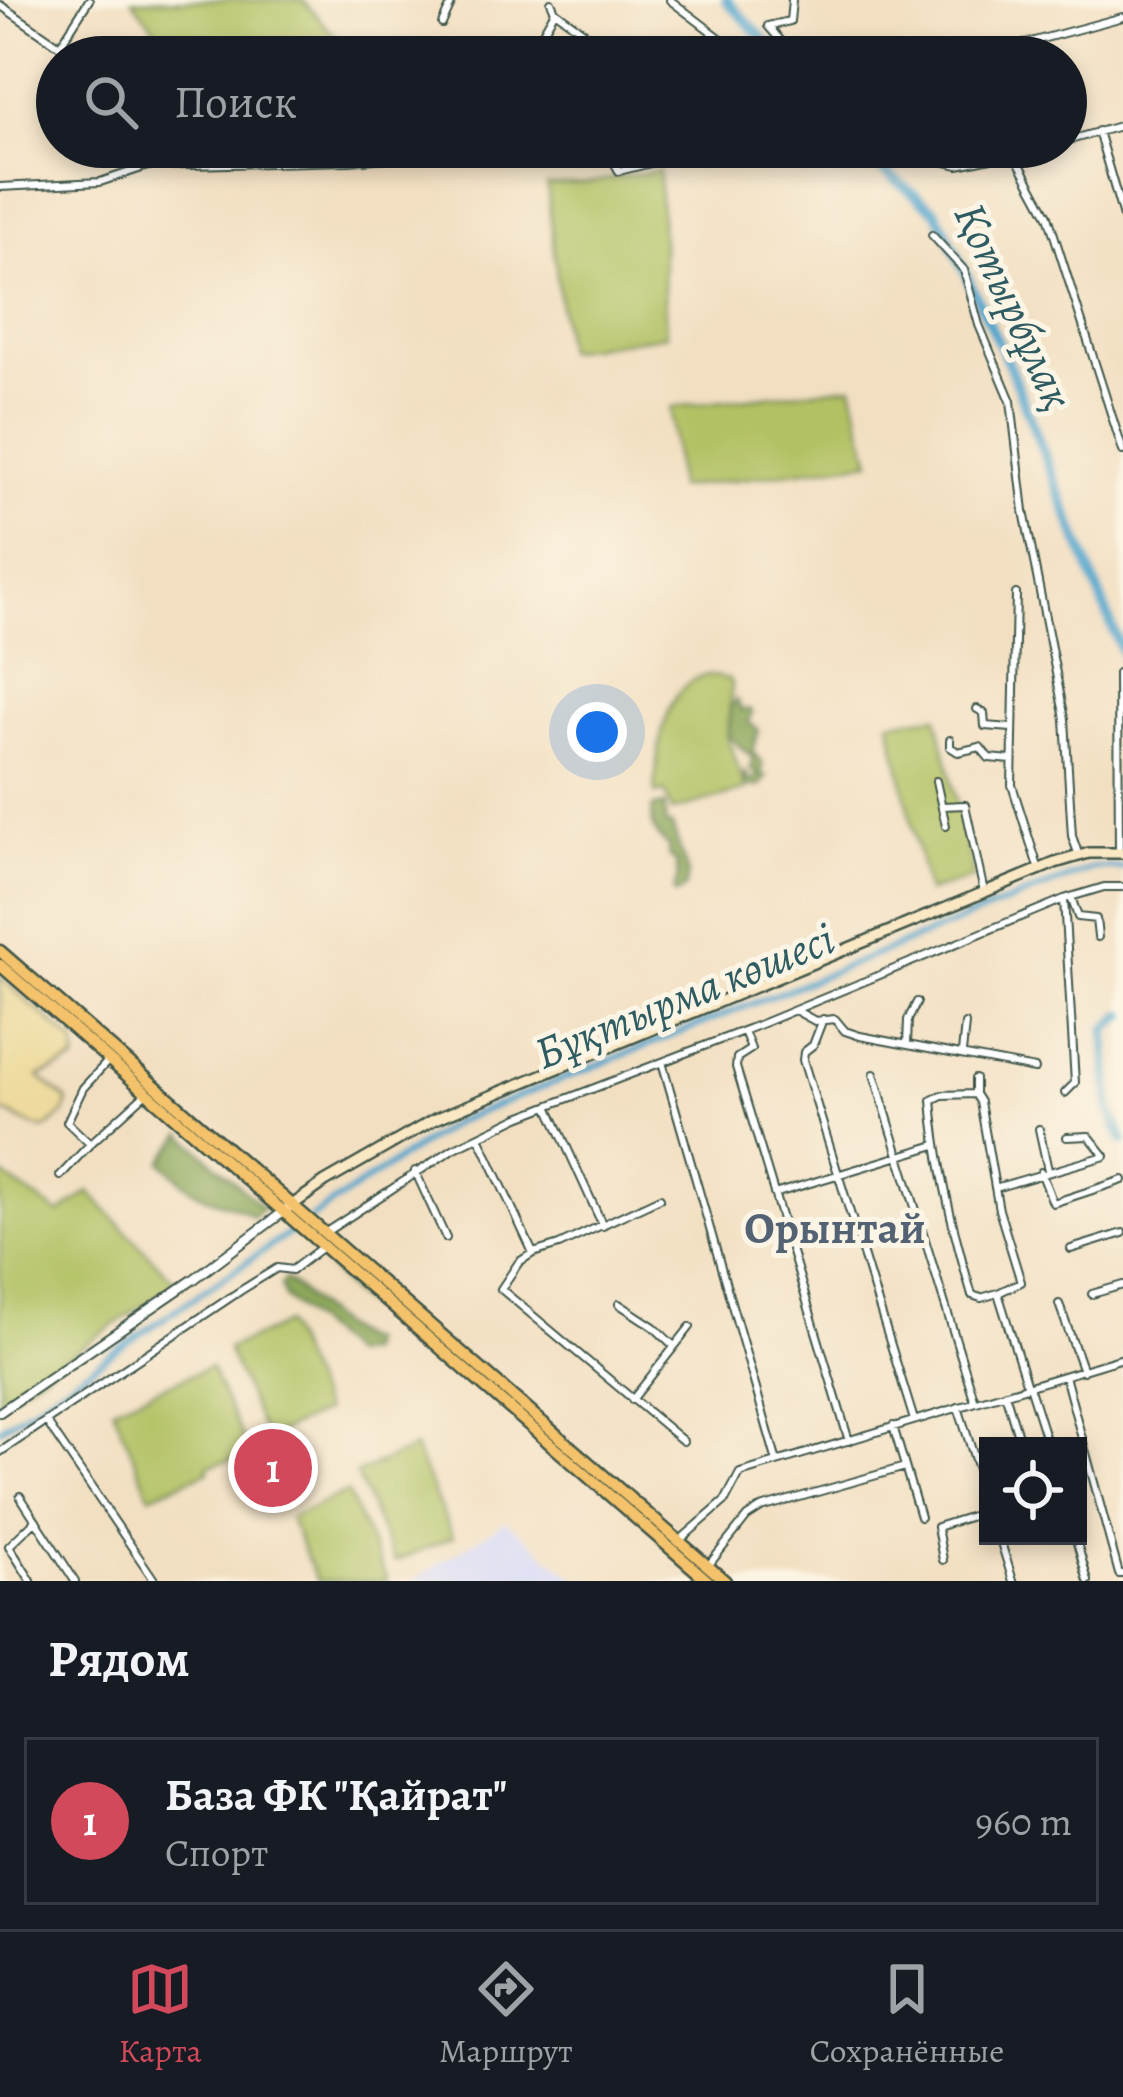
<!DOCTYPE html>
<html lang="ru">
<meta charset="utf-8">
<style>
:root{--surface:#171b24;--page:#20242c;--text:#f1f3f6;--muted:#9ea1a6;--line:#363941;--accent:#d1495b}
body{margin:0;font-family:Alegreya,serif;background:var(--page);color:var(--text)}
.controls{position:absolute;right:36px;bottom:36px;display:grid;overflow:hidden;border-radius:0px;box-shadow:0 6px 18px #0003}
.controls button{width:108px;height:108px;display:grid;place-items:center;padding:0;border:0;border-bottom:3px solid var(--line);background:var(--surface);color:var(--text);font:60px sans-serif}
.you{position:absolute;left:597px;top:732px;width:42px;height:42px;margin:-30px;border:9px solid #fff;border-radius:50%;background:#1a73e8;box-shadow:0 0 0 18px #1a73e833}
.badge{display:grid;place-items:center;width:78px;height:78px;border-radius:50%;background:var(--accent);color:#fff;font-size:39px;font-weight:700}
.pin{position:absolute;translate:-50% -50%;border:6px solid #fff;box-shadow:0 3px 12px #0006}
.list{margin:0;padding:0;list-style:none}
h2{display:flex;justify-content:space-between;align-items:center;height:156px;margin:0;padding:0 48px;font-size:51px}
h2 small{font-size:39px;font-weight:400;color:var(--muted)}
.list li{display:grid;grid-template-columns:78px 1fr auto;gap:36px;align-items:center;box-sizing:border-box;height:168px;margin:0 24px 24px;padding:0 24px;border:3px solid var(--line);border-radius:0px}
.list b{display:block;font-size:45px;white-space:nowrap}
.list p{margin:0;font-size:39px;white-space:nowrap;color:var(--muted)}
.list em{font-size:39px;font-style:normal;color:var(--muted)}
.icon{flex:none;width:66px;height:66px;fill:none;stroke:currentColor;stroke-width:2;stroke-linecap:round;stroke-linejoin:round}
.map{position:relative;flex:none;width:1123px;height:1581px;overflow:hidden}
.search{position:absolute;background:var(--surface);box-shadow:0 6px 18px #0003;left:36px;right:36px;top:36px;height:132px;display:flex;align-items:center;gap:30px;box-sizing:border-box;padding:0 42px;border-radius:66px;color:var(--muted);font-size:45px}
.sheet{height:348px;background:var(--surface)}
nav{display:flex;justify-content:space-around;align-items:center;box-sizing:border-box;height:168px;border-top:3px solid var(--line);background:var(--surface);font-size:33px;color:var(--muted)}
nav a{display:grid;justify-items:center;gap:6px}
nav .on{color:var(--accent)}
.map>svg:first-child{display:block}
.built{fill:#d4d8f9}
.green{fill:#b2c164;stroke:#687f4c;stroke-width:3}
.forest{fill:#8da75a;stroke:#567247;stroke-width:3}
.sand{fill:#eeda9e;stroke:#868c69;stroke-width:3}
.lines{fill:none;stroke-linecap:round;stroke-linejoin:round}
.canal{stroke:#51a5cc;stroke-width:6}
.river{stroke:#51a5cc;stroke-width:10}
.minor-casing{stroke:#3f5549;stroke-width:10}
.tertiary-casing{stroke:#3f5549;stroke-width:12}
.secondary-casing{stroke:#3f5549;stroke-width:14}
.primary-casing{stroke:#3f5549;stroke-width:15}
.minor{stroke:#fff;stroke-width:6}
.tertiary{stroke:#fff;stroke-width:8}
.secondary{stroke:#fae7c3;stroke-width:9}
.primary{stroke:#f3c26a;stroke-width:10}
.labels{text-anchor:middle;stroke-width:10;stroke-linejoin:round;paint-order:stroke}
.water-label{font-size:45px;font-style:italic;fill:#2e5c62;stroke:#fcf5e5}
.neighbourhood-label{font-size:45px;font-weight:bold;fill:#536373;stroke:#fcf5e5}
</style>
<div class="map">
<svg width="1123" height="1581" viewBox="0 0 1123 1581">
<rect width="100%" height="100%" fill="#fcf5e5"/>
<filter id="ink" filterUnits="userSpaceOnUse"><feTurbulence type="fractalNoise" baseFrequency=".00833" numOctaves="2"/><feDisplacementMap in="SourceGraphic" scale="24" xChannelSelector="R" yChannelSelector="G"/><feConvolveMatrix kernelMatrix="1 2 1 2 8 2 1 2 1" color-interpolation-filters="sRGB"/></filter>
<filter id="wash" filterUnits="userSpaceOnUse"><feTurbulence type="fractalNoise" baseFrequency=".004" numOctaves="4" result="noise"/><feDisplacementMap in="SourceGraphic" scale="48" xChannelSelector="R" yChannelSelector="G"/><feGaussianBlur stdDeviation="2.7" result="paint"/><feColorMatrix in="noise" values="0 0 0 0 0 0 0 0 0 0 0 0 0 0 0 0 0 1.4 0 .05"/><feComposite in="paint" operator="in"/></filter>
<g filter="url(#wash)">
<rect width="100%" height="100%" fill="#f2dfc1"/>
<!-- built -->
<path class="built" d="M 506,1521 L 578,1581 L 412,1581 Z"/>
<!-- green -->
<path class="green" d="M 132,0 L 302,0 L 355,57 L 226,57 L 213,52 L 209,57 L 177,57 Z
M 659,170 L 666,335 L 565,351 L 547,185 L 587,183 Z
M 852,386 L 871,461 L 677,488 L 671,407 Z
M 707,675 L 729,679 L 732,685 L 727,737 L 746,790 L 672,811 L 665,792 L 655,794 C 656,757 662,682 707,675 Z
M 937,716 L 974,878 L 927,892 L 890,722 Z
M 0,1173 L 59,1214 L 89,1192 L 176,1283 L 0,1402 Z
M 285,1324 L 324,1412 L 266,1438 L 227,1349 Z
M 210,1367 L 250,1455 L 208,1466 L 209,1471 L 150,1496 L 113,1407 Z
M 414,1448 L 453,1537 L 394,1562 L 356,1474 Z
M 347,1492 L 387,1580 L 384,1581 L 317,1581 L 289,1518 Z"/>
<!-- forest -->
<path class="forest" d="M 736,700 L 742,711 L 749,709 L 752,712 L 749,723 L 759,730 L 752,751 L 762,763 L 762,776 L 767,777 L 760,786 L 746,787 L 744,770 L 751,781 L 758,775 L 751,769 L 752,757 L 729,737 L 731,707 Z
M 665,805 L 665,824 L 672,826 L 688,874 L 685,888 L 676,894 L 673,892 L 678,877 L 676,863 L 668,855 L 669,847 C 658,838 647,822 653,807 Z
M 183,1134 L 263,1208 L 253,1217 C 235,1203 220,1204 200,1194 C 186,1187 174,1173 162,1162 Z
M 326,1258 L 415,1330 L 412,1343 L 353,1295 L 324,1263 Z
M 285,1279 C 312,1299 336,1331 368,1342 L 366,1352 L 350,1355 L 285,1298 L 281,1286 Z"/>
<!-- sand -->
<path class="sand" d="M 0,977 L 75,1043 L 76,1061 L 39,1077 L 68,1101 L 64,1114 L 45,1129 C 26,1127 18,1115 0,1111 Z"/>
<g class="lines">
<!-- canal -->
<path class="canal" d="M 311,1218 L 455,1122 L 1071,877 L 1093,868 L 1123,868
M 0,1429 L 300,1226"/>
<!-- river -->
<path class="river" d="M 726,0 L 781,57
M 861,147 L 879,167 L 936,211 L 1009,365 L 1123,654
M 1123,1015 L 1106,1030 L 1110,1110 L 1123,1141"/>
</g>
</g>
<g filter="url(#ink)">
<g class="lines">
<!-- minor casing -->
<g class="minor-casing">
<path id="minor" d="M 670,0 L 745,57
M 792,0 L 790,21 L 768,26 L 795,57
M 551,2 L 555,11 L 618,57
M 0,5 L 76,57
M 442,24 L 453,0
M 61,44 L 89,0
M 1023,44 L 1123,17
M 541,57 L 540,37 L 555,11
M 1098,131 L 1123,217
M 1066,141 L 1123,125
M 147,147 L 158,164
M 605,147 L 619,171 L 663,160
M 884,147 L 958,165 L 1044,147
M 1015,155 L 1048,216 L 1123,451
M 179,165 L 190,147
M 0,187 L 100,182 L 148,166 L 349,161 L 482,151 L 603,147
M 932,235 L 964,270 L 979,325 L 1011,401 L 1024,511 L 1065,719 L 1072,836 L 1079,856
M 1016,594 L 1012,785 L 1039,870
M 1118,673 L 1119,853
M 977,709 L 984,713 L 985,726 L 1012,728
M 950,740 L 950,747 L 958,752 L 980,747 L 989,758 L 1012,760
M 936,781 L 946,826
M 942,806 L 965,805 L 984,892
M 1071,897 L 1078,917 L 1096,919 L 1098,937
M 1064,899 L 1075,1083 L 1065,1093
M 795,1010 L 815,1021 L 835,1019 L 845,1031 L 860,1036 L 1035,1069
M 823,1019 L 813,1045 L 804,1052 L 803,1060 L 914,1420
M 744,1031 L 751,1049 L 737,1058 L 736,1067 L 849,1441
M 907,1044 L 908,1020 L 917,1002
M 962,1053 L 965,1024
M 662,1062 L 777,1462
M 874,1074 L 975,1402
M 975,1079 L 975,1094 L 980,1102 L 999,1210 L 1021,1282 L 998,1293
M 975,1094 L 942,1095 L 932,1100 C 937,1166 953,1231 972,1295 L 981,1298 L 998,1293 L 1027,1386
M 548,1106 L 603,1226
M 1039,1129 L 1048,1170
M 479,1137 L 533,1253 L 519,1262 L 501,1289 L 683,1441
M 90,1144 L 145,1094
M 415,1171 L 446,1238
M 1041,1172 L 1053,1203 L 1123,1180
M 60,1176 L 90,1144 L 67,1122 L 83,1088 L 109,1060
M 995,1188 L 1105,1156 L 1089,1136 L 1067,1137
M 774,1194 L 936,1145
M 326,1232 L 453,1149 L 519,1117 L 756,1026 L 1064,899 L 1104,887 L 1123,887
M 1071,1249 L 1123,1233
M 533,1253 L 559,1245 L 660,1198
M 1092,1294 L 1123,1285
M 619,1304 L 654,1327 L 674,1346
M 1059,1304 L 1083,1371
M 1065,1376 L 1119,1574 L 1123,1574
M 1029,1386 L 1048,1446
M 1005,1393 L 1021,1446
M 632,1400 L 690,1327
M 958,1407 L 988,1500
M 46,1421 L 155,1581
M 893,1426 L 920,1517
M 0,1452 L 240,1291 L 277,1268 L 292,1270 L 321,1248
M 20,1496 L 75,1581
M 999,1536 L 1013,1581
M 1075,1536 L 1088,1581
M 679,1541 L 725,1501 L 740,1473 L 1123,1358
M 943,1560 L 937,1527 L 988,1511
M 708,1566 L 747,1517 L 761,1508 L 905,1467
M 31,1581 L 9,1546 L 36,1520"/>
</g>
<!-- tertiary casing -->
<g class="tertiary-casing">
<path id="tertiary" d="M 0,1412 L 194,1279 L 282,1213"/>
</g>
<!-- secondary casing -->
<g class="secondary-casing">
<path id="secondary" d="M 288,1208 L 325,1182 L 435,1119 L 1055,863 L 1089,853 L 1123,853"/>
</g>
<!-- primary casing -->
<g class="primary-casing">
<path id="primary" d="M 0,951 L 725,1581
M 0,965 L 708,1581"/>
</g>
<!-- minor -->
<use href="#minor" class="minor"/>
<!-- tertiary -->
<use href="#tertiary" class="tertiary"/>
<!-- secondary -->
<use href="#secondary" class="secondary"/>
<!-- primary -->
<use href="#primary" class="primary"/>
</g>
</g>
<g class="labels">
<!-- water labels -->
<g class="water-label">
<text transform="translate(1015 306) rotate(65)" y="16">Қотырбұлақ</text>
<text transform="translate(684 995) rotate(-22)" y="16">Бұқтырма көшесі</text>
</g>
<!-- neighbourhood labels -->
<g class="neighbourhood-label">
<text x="835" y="1243">Орынтай</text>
</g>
</g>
</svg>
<div class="controls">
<button><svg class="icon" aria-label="locate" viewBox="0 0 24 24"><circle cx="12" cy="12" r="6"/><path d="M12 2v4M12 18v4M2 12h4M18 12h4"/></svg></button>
</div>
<div class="you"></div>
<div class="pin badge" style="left:273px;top:1468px">1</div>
<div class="search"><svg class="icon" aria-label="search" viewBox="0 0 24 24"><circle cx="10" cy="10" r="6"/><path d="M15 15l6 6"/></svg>Поиск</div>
</div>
<section class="sheet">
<h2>Рядом<small></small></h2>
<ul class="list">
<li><span class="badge">1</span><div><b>База ФК &quot;Қайрат&quot;</b><p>Спорт</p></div><em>960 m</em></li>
</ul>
</section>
<nav>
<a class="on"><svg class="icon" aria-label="map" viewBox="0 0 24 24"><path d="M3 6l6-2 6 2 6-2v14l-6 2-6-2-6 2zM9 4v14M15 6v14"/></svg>Карта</a>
<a><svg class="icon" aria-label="directions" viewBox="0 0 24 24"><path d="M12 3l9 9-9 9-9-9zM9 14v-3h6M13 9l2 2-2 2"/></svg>Маршрут</a>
<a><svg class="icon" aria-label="saved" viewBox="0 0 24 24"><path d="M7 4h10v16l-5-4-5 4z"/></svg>Сохранённые</a>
</nav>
